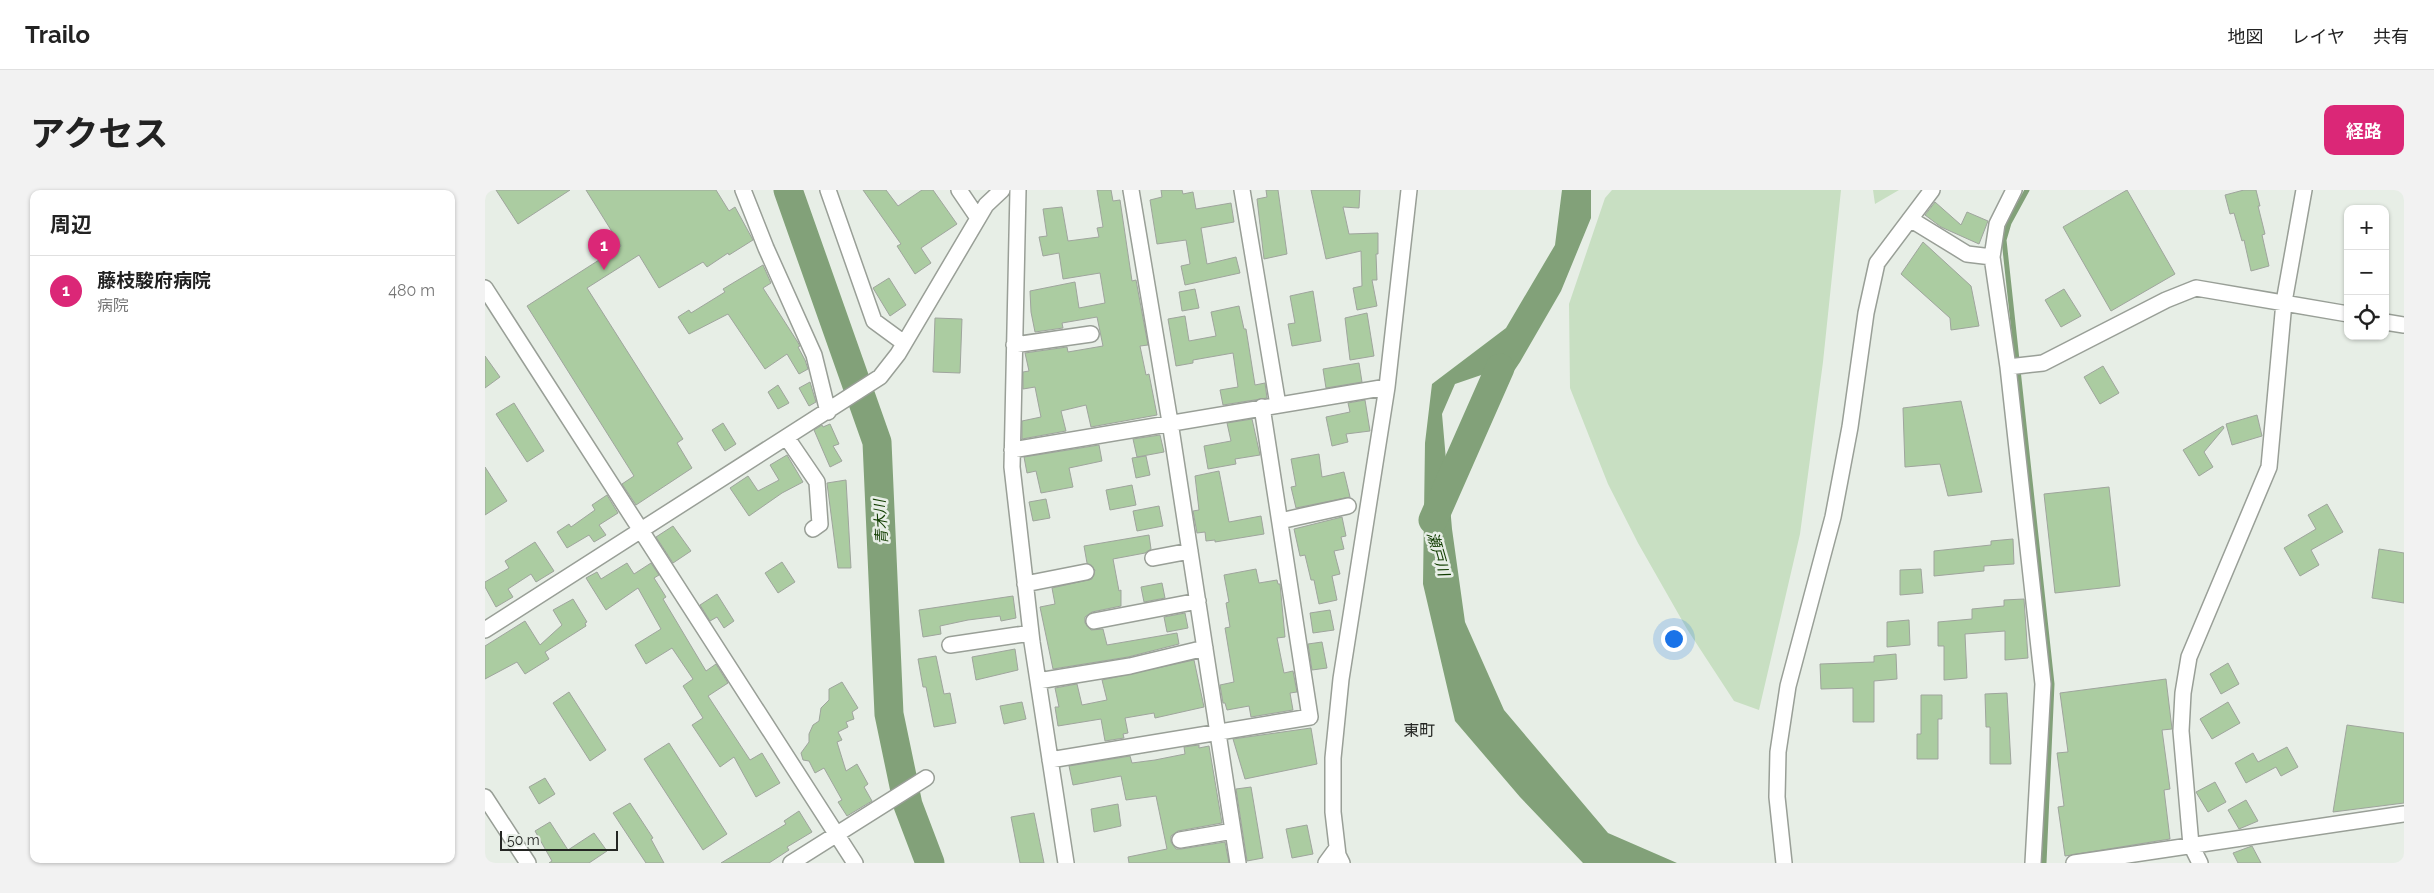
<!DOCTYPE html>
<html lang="ja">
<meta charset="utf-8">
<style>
:root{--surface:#fff;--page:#f2f2f2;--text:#222;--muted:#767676;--line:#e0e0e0;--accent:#db2777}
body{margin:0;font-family:Raleway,"Noto Sans JP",sans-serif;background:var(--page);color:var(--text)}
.controls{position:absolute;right:15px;top:15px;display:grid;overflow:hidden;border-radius:10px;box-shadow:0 1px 4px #0004}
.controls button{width:45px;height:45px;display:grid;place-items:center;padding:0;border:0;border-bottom:1px solid var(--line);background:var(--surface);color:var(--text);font:25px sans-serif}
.scale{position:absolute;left:15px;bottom:12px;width:118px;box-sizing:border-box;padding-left:5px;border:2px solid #242623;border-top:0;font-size:14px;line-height:18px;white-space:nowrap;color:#242623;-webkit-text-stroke:4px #e7eee6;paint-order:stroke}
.you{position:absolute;left:1188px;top:448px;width:18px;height:18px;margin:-12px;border:4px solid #fff;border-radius:50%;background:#1a73e8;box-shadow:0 0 0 8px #1a73e833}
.badge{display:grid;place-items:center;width:32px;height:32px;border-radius:50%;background:var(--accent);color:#fff;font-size:16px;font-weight:700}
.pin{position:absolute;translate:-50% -41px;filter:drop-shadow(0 1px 2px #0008)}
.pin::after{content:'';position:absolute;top:26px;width:18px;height:15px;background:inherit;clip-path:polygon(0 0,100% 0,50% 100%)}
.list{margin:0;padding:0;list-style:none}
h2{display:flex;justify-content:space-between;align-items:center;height:65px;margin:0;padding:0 20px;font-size:21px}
h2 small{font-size:16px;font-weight:400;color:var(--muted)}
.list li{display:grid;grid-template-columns:32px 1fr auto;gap:15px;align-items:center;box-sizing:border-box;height:70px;padding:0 20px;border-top:1px solid var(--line)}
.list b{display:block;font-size:19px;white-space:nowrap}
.list p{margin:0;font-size:16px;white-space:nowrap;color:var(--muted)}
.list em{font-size:16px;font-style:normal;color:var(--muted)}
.icon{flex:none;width:28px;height:28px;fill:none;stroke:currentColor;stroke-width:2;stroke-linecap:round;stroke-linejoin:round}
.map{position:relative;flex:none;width:1919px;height:673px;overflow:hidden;border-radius:10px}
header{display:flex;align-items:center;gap:30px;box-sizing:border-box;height:70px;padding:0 25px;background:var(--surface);border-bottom:1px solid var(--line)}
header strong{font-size:24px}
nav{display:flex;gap:28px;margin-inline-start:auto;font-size:18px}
.intro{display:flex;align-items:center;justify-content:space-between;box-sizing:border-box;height:120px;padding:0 30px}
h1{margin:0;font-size:35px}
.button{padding:12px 22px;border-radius:10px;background:var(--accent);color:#fff;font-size:18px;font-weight:700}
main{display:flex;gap:30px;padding:0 30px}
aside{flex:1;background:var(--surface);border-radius:10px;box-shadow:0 1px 4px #0004}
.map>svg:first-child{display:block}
.green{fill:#c8dfc2}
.water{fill:#82a179}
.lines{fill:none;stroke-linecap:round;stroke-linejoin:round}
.stream{stroke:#82a179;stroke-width:5}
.river{stroke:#82a179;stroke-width:29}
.building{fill:#abcca1;stroke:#9fa59d}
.minor-casing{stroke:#999f97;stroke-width:18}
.minor{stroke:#fff;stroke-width:15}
.labels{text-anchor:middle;stroke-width:5;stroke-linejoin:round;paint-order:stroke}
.water-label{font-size:15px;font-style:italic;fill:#113d01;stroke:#e7eee6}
.quarter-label{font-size:16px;fill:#242623;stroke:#e7eee6}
</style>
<header>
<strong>Trailo</strong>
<nav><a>地図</a><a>レイヤ</a><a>共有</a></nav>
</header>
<div class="intro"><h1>アクセス</h1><a class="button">経路</a></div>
<main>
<aside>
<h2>周辺<small></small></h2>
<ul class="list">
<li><span class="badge">1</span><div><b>藤枝駿府病院</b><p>病院</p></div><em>480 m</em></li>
</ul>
</aside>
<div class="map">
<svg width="1919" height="673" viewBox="0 0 1919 673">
<rect width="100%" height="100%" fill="#e7eee6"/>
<!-- green -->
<path class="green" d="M 1127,0 L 1356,0 L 1338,172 L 1315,344 L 1274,520 L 1249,511 L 1202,439 L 1153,353 L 1123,294 L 1085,198 L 1084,114 L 1120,8 Z
M 1388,0 L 1414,0 L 1390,14 Z"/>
<!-- water -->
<path class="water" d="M 1077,0 L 1106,0 L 1106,28 L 1076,101 L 1035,172 L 994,233 L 1005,182 L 970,194 L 957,224 L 967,339 L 980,432 L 1019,520 L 1123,643 L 1192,673 L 1098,673 L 1035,607 L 970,531 L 938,394 L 940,253 L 947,194 L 1021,138 L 1070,55 Z"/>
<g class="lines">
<!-- stream -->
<path class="stream" d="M 1542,0 L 1524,33 L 1519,50 L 1567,494 L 1559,673"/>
<!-- river -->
<path class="river" d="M 303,0 L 392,252 L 404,524 L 423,615 L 445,673
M 948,330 L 1015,178"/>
</g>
<!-- building -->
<path class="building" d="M 11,0 L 85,0 L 33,34 Z
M 101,0 L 231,0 L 244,21 L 250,17 L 268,50 L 244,65 L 243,63 L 222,77 L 218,72 L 174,98 L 154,65 L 102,98 L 198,249 L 192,253 L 207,278 L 151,315 L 137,294 L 149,286 L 42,116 L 136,56 Z
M 378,0 L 401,0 L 413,16 L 437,0 L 448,0 L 472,34 L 436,58 L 446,73 L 430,84 L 412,56 L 416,54 Z
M 612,0 L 626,0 L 628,11 L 635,10 L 647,91 L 651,90 L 663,155 L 655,156 L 661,185 L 664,184 L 672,225 L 606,237 L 601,215 L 576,221 L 581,241 L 537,249 L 537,231 L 556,227 L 550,197 L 538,199 L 538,182 L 544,181 L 540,163 L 582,157 L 583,162 L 618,156 L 612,127 L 577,133 L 578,138 L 550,142 L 546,122 L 545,101 L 590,92 L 594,118 L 620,113 L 615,83 L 578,89 L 574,63 L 558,66 L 554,47 L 562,46 L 558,19 L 577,17 L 583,51 L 614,47 L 612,38 L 618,37 Z
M 676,0 L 697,0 L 698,4 L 708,2 L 711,19 L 746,13 L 749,32 L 716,38 L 722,74 L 751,67 L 755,83 L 700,95 L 696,76 L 705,74 L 701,50 L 672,54 L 665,10 L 677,7 Z
M 781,0 L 793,0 L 802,64 L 779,69 L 772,9 L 782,7 Z
M 826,0 L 875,0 L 874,18 L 858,17 L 864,44 L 893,43 L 893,64 L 891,64 L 892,90 L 887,90 L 892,116 L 872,120 L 868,98 L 877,96 L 876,61 L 841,69 Z
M 1642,0 L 1690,84 L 1626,121 L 1578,37 Z
M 1759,0 L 1771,0 L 1775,16 L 1773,16 L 1780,44 L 1777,45 L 1784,76 L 1766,81 L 1759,50 L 1757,51 L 1749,23 L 1745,24 L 1740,5 Z
M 1450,12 L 1476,35 L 1482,22 L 1503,31 L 1494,54 L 1456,37 L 1440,25 Z
M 1438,52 L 1486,96 L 1494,136 L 1466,140 L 1465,128 L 1416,84 Z
M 278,75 L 286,93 L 278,98 L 312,151 L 315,156 L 313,157 L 320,170 L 323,179 L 314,184 L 302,164 L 280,179 L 243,124 L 204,144 L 193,127 L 204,120 L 206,123 L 240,102 L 238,99 Z
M 404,88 L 421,115 L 405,126 L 388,98 Z
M 710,99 L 714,118 L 697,121 L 694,102 Z
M 1579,99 L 1596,126 L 1576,137 L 1560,110 Z
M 828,101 L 836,151 L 807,156 L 803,134 L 810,133 L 805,106 Z
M 754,116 L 759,139 L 761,139 L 770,195 L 780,193 L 782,208 L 738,215 L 735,200 L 753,197 L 748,163 L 708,170 L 708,173 L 691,176 L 683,129 L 700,126 L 704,151 L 731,146 L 726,122 Z
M 882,123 L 889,166 L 865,170 L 860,128 Z
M 450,128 L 477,129 L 475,183 L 448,182 Z
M 0,166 L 15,187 L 0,198 Z
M 874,173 L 877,192 L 841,198 L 838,179 Z
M 1618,176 L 1634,203 L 1615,214 L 1599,187 Z
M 325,192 L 331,212 L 324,216 L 314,198 Z
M 293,195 L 304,213 L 293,219 L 283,202 Z
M 880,210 L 885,241 L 861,244 L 863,252 L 847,256 L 841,227 L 865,222 L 863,213 Z
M 1476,211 L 1497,302 L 1463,306 L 1455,274 L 1420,277 L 1418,218 Z
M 29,213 L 59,261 L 42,272 L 11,224 Z
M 1772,225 L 1777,246 L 1747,255 L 1741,234 Z
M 767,229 L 775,265 L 750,269 L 751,274 L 723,279 L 719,256 L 746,251 L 742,233 Z
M 238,233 L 251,254 L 240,261 L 227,240 Z
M 345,234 L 354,254 L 348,256 L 357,271 L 345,277 L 329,240 L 337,235 L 338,237 Z
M 1738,236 L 1739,238 L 1719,262 L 1728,277 L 1714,286 L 1698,260 Z
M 675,245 L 679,262 L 652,267 L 648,249 Z
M 614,255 L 617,271 L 584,278 L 588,297 L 556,303 L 551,281 L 542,283 L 539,267 Z
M 834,264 L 837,287 L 859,282 L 865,307 L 811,318 L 806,297 L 811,296 L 806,269 Z
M 302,265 L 318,292 L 297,303 L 264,326 L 245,298 L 263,286 L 273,301 L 294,290 L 285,275 Z
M 661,266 L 665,285 L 651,288 L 647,268 Z
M 0,277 L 22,311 L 0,325 Z
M 734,281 L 744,332 L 776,326 L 779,344 L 730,352 L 730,350 L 721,351 L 720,342 L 712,343 L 708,321 L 714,320 L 710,286 Z
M 361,290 L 366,378 L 353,378 L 342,293 Z
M 647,295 L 651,315 L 625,320 L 621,300 Z
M 1624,297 L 1635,396 L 1570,403 L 1559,304 Z
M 122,305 L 133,323 L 114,335 L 121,345 L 109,352 L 104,345 L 82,358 L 72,342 L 84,334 L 86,337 L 110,320 L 107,315 Z
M 561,309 L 565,328 L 548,331 L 544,312 Z
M 1842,314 L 1858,342 L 1826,360 L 1834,375 L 1815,386 L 1799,358 L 1831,339 L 1823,325 Z
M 674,316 L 678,336 L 652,341 L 648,321 Z
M 857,327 L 861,346 L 856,347 L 859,359 L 849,361 L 855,384 L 847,386 L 852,410 L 834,414 L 829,390 L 826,390 L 820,365 L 815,366 L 809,339 Z
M 188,336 L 206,361 L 188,373 L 171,347 Z
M 664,345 L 666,359 L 660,363 L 628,369 L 634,401 L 636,400 L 636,416 L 607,422 L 600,427 L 600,433 L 606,440 L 618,439 L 622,455 L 692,443 L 694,454 L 643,467 L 568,479 L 555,417 L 570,414 L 567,398 L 607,389 L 610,380 L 602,373 L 599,356 Z
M 1528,349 L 1529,374 L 1499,376 L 1499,381 L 1449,386 L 1449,361 L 1506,355 L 1506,351 Z
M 50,352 L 69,381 L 51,392 L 46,384 L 23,399 L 28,407 L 11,417 L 0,397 L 0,392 L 24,378 L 20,371 Z
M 1894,359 L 1919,363 L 1919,413 L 1887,408 Z
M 297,372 L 310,392 L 293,403 L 280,383 Z
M 142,373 L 149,384 L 166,373 L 174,385 L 169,388 L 181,407 L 178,409 L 221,481 L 231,474 L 243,493 L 223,506 L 265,570 L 277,563 L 295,593 L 271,607 L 249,567 L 235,577 L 207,535 L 218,528 L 198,496 L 208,489 L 187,458 L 161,474 L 150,455 L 176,439 L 153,398 L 121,420 L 101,388 L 112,382 L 116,389 Z
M 771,379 L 774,393 L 792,390 L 793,394 L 795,394 L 800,447 L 792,448 L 799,483 L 808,481 L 812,502 L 805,503 L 808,520 L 766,527 L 764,516 L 742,520 L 740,513 L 738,513 L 735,495 L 749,492 L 740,438 L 745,437 L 741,413 L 744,412 L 739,385 Z
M 1436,379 L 1438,403 L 1415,405 L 1415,380 Z
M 677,393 L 680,408 L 659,412 L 656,397 Z
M 232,404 L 249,431 L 239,438 L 232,427 L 225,431 L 215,415 Z
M 528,406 L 531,428 L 516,431 L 515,426 L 483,430 L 455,436 L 456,444 L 438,447 L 434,420 Z
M 88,409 L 102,432 L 100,433 L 101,436 L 60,462 L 64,469 L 40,484 L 32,472 L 0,489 L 0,456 L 40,431 L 55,455 L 77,435 L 68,420 Z
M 1539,409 L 1543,468 L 1520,470 L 1520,441 L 1480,444 L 1482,488 L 1459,490 L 1459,456 L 1453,456 L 1453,432 L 1487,429 L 1487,419 L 1519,416 L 1519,410 Z
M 845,420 L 849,440 L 828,443 L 825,423 Z
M 700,423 L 703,438 L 682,442 L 679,427 Z
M 1424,430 L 1425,455 L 1402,457 L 1402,432 Z
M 837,452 L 842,478 L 827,480 L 823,454 Z
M 530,459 L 533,480 L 491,490 L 487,467 Z
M 1411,464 L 1412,489 L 1389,491 L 1389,532 L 1368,532 L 1368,498 L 1336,499 L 1335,474 L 1389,472 L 1389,466 Z
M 451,466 L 459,504 L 465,503 L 471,533 L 449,537 L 441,497 L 438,497 L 433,469 Z
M 709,470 L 719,517 L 670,528 L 669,523 L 640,528 L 643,543 L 638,544 L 639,548 L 620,551 L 616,529 L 573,536 L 570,517 L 574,517 L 570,498 L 592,494 L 597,515 L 622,510 L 617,490 Z
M 1743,473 L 1754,494 L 1736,504 L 1725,484 Z
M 1681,489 L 1687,539 L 1677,540 L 1685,599 L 1679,600 L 1685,649 L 1580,666 L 1573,617 L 1579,616 L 1572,563 L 1583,562 L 1575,503 Z
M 357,492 L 373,518 L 367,522 L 369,529 L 361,532 L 363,537 L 353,542 L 357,550 L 352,552 L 361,581 L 372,574 L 383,594 L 379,597 L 387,611 L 362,626 L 353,612 L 357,610 L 339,578 L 330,583 L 324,571 L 318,570 L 316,563 L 324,552 L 324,544 L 328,535 L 334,531 L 336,518 L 344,510 L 344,499 Z
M 84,502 L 121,560 L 105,571 L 68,513 Z
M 1522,503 L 1526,574 L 1505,574 L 1505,537 L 1501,537 L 1500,504 Z
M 1436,505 L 1457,505 L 1457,529 L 1453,529 L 1453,569 L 1432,569 L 1432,544 L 1436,544 Z
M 537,512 L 541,529 L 519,534 L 515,516 Z
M 1743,512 L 1755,533 L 1727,549 L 1715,529 Z
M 1862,535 L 1919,543 L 1919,613 L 1848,622 Z
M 826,538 L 832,574 L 760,589 L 748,549 Z
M 184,553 L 242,644 L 218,660 L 159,569 Z
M 714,555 L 714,558 L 724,556 L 737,633 L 693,641 L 686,646 L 686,652 L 691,659 L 696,659 L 740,652 L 744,673 L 644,673 L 643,667 L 682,659 L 671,606 L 641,610 L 636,586 L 588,595 L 584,576 L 645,566 L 647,573 L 670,570 L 700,564 L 699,557 Z
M 1802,557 L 1813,577 L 1796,586 L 1791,577 L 1761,593 L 1750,573 L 1768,563 L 1773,572 Z
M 60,588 L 70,604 L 54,614 L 44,597 Z
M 1730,592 L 1741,612 L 1723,622 L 1711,602 Z
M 766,597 L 778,668 L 762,671 L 751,599 Z
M 1761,610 L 1773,631 L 1754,639 L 1743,620 Z
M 145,613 L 168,648 L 166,649 L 179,673 L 161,673 L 128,623 Z
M 633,614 L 636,636 L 609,642 L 606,619 Z
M 314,621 L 327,642 L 302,657 L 304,660 L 284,673 L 236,673 L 301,634 L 299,631 Z
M 549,623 L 559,673 L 535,673 L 526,627 Z
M 65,632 L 83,660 L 109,643 L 122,661 L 104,673 L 64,673 L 67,671 L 50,641 Z
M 822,635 L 828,664 L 807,668 L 801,639 Z
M 1767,656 L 1776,673 L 1753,673 L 1748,663 Z"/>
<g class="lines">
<!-- minor casing -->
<g class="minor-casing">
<path id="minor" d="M 258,0 L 281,58 L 329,165 L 343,222
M 343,0 L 389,131 L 419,153
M 474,0 L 493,28
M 533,0 L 527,277 L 547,452 L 581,673
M 646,0 L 685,232 L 753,673
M 757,0 L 793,215
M 1529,0 L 1512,34 L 1507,67 L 1523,177 L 1558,494 L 1548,673
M 1425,29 L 1482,64 L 1507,67
M 0,98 L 370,673
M 1900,132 L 1919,135
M 529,155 L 606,144
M 1523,177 L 1558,173 L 1681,110 L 1711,98 L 1863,124
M 302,248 L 332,292 L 335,334 L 328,339
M 527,260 L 902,197
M 795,331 L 863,316
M 668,368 L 705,361
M 540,394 L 601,382
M 609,431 L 713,411
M 0,440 L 395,187 L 413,164 L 501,15 L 517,0
M 465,455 L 546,443
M 553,491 L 645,476 L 720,458
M 565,570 L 825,527 L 777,217
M 0,607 L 43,673
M 695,650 L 748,641
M 306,673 L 441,588
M 841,673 L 852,658
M 857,673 L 853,665 L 848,622 L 848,568 L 856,489 L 902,197 L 924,0
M 1299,673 L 1292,607 L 1293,562 L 1303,496 L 1348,327 L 1365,237 L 1381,123 L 1392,73 L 1447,0
M 1589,673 L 1919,624
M 1715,673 L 1706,655 L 1696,541 L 1698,503 L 1704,467 L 1784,277 L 1799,112 L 1819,0"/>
</g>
<!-- minor -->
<use href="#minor" class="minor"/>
</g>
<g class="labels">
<!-- water labels -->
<g class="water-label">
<text transform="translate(396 332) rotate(-93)" y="5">青木川</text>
<text transform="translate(953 364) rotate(74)" y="5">瀬戸川</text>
</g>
<!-- quarter labels -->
<g class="quarter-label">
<text x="934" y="546">東町</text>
</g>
</g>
</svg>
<div class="controls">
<button>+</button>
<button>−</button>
<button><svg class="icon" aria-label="locate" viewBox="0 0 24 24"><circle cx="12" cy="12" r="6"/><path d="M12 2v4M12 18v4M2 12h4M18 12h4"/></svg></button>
</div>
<div class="scale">50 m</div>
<div class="you"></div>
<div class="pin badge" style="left:119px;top:80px">1</div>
</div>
</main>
